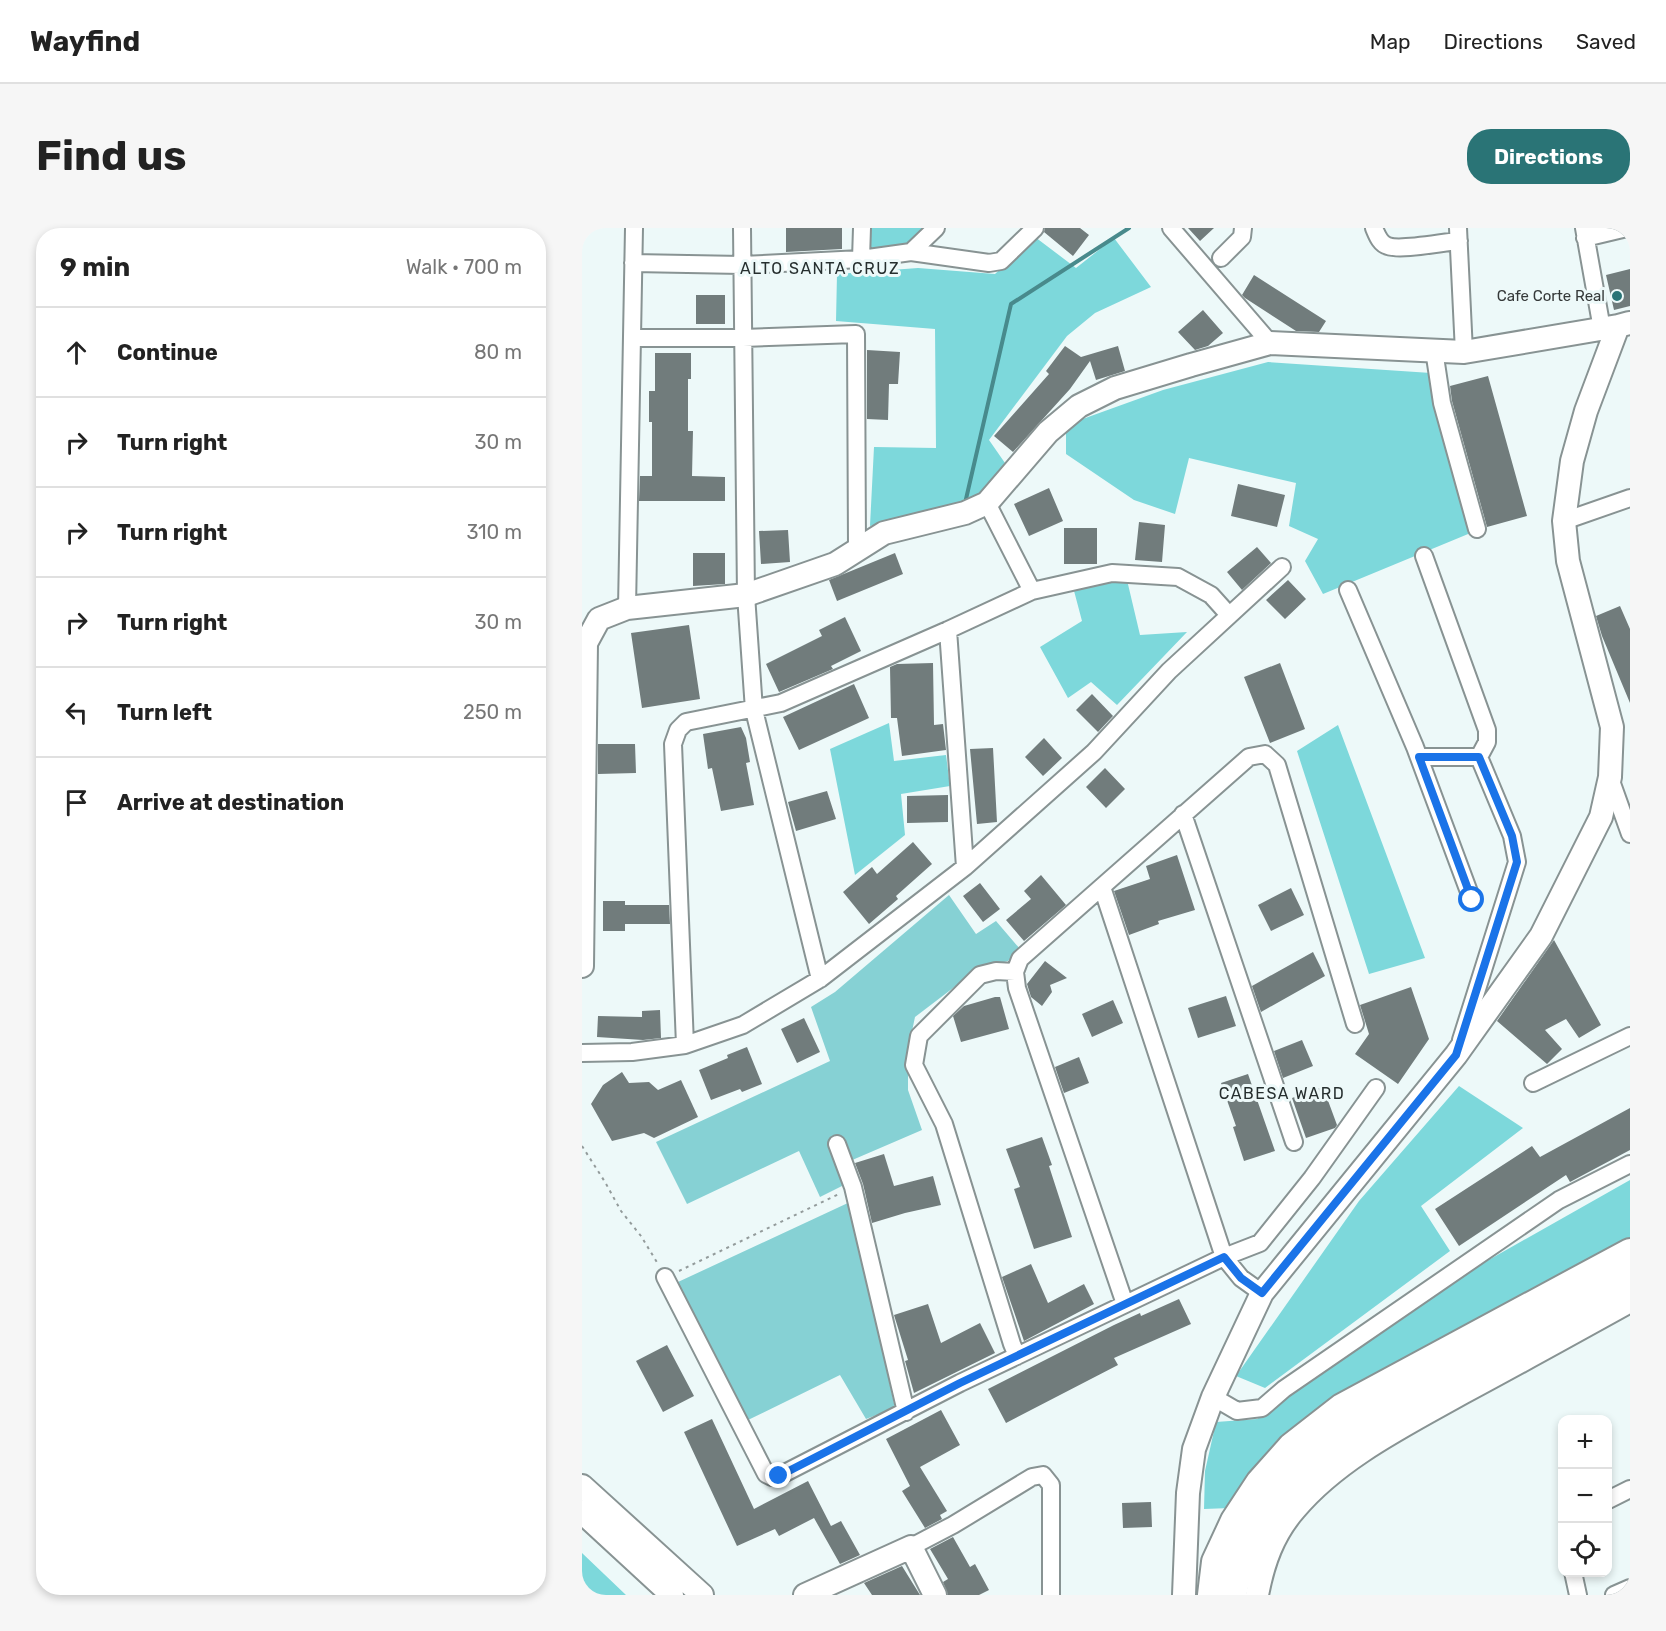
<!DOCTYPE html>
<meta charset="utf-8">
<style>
:root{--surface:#fff;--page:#f6f6f6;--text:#222;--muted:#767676;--line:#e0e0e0;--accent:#2a7476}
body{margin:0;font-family:Rubik,sans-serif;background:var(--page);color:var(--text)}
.controls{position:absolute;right:18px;bottom:18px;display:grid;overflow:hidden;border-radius:12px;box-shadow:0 3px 9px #0003}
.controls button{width:54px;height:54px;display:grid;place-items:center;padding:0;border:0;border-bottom:2px solid var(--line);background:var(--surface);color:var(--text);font:30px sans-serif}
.stop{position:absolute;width:18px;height:18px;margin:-14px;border:4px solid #1a73e8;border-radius:50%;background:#fff}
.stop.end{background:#1a73e8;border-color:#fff;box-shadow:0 2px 6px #0008}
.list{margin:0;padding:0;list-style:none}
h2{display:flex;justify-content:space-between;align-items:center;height:78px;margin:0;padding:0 24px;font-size:26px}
h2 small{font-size:20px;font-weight:400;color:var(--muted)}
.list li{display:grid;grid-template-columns:39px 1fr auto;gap:18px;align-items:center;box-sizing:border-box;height:90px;padding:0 24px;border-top:2px solid var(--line)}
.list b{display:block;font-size:22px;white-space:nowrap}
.list em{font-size:20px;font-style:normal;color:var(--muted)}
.icon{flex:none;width:33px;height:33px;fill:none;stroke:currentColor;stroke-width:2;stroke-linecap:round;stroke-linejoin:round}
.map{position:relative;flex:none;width:1048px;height:1367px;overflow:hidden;border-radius:24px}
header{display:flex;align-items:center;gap:36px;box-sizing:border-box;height:84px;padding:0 30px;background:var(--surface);border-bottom:2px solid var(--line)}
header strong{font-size:28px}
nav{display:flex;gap:33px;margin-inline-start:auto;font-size:21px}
.intro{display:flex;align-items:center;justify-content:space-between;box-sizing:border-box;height:144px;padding:0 36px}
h1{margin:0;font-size:42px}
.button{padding:15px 27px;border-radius:24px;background:var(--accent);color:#fff;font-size:21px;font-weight:700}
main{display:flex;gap:36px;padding:0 36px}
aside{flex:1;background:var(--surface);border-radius:24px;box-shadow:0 3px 9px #0003}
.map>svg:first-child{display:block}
.green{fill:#86d1d4}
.forest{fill:#7dd8db}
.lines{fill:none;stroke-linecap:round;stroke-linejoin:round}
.stream{stroke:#488a8c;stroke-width:4}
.building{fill:#717c7c}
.street-casing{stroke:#889393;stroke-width:20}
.secondary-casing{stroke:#889393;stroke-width:26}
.highway-casing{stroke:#889393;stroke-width:32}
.path{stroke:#939b9b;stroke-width:2;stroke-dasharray:3 4.5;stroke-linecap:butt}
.street{stroke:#fff;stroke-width:16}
.secondary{stroke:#fff;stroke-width:22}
.highway{stroke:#fff;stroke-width:28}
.route{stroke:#1a73e8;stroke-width:8}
.poi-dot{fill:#2a7476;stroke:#edf9f9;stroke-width:2}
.labels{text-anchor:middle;stroke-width:6;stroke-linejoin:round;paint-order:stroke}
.poi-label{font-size:15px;fill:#353939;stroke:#edf9f9;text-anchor:end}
.neighbourhood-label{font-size:16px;letter-spacing:1.5px;fill:#262f2f;stroke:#edf9f9}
</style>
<header>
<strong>Wayfind</strong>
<nav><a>Map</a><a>Directions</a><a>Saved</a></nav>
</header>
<div class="intro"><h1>Find us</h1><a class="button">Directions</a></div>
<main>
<aside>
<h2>9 min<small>Walk · 700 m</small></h2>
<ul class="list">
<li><svg class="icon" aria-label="ahead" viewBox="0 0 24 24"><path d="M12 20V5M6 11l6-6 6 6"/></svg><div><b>Continue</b></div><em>80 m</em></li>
<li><svg class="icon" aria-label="right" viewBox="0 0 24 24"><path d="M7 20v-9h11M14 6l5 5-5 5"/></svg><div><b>Turn right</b></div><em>30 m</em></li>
<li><svg class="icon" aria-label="right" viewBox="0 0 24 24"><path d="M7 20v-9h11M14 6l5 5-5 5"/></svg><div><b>Turn right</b></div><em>310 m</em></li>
<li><svg class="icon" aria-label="right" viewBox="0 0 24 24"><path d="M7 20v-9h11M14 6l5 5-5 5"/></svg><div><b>Turn right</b></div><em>30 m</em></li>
<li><svg class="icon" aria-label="left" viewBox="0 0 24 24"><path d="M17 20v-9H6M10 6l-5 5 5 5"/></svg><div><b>Turn left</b></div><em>250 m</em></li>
<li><svg class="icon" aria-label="arrive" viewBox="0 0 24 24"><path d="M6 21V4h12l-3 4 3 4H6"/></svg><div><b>Arrive at destination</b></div></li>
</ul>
</aside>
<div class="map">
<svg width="1048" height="1367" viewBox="0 0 1048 1367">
<rect width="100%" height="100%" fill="#edf9f9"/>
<!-- green -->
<path class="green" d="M 367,667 L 394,706 L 414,693 L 438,721 L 426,733 L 396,741 L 333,789 L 326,822 L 326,862 L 340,902 L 268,933 L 272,952 L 238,969 L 217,923 L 105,976 L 74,914 L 248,833 L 229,779 L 253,764 Z
M 268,974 L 313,1180 L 284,1191 L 258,1147 L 166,1192 L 96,1054 Z"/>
<!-- forest -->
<path class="forest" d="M 288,0 L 347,0 L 332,18 L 288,22 Z
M 453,9 L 494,40 L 532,10 L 569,59 L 513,85 L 485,108 L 407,212 L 423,235 L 391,278 L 288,298 L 292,219 L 354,220 L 353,101 L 254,93 L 255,46 L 336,40 L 413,46 Z
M 686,134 L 849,145 L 891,304 L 741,366 L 723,333 L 736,311 L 707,298 L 714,255 L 607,230 L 593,286 L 552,272 L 484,226 L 484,197 L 581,162 Z
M 545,352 L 558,407 L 605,404 L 535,477 L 509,454 L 486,470 L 458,419 L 500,393 L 491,359 Z
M 307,495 L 312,533 L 364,527 L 368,558 L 319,566 L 323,607 L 273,647 L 248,521 Z
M 756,497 L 843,730 L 787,746 L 715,523 Z
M 877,858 L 941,900 L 839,978 L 868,1023 L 683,1160 L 654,1148 L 777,973 Z
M 1048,952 L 1048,1010 L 748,1171 L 695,1212 L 648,1280 L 622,1281 L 623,1243 L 634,1194 L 675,1191 L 866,1055 Z
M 0,1325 L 44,1367 L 0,1367 Z"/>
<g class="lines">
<!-- stream -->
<path class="stream" d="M 384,271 L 429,76 L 547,0"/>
</g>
<!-- building -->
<path class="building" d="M 204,0 L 260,0 L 260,21 L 204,24 Z
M 463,0 L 498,0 L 507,7 L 491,28 L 462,4 Z
M 606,0 L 632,0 L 618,13 Z
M 1048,41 L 1048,78 L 1032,82 L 1024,47 Z
M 672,47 L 744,93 L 737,104 L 714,103 L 663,70 L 660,67 Z
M 114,67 L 143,67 L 143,96 L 114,96 Z
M 621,82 L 641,105 L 626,118 L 613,122 L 596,104 Z
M 483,118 L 499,129 L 536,118 L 543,143 L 514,152 L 508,133 L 488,161 L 431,224 L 412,208 L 467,146 L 464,143 Z
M 285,122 L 318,124 L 316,156 L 307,156 L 306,192 L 285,191 Z
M 73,125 L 109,125 L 109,151 L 106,151 L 106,203 L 111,203 L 110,248 L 143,249 L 143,273 L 57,273 L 58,248 L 70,248 L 70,194 L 67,194 L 67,163 L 73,163 Z
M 906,148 L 945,288 L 905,299 L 870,173 L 868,158 Z
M 656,256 L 703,267 L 695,299 L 649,288 Z
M 467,260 L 481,293 L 447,308 L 432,276 Z
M 557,294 L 583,297 L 580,334 L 553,332 Z
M 482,300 L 515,300 L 515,336 L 482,336 Z
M 206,302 L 208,334 L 179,336 L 177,303 Z
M 675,319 L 689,335 L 660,362 L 645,344 Z
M 111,325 L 143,325 L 143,356 L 111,358 Z
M 313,325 L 321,346 L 255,373 L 247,352 Z
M 706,352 L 724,371 L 703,391 L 684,372 Z
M 1038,378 L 1048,401 L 1048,475 L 1020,408 L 1014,388 Z
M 263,389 L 279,423 L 249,438 L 251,441 L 197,464 L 184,436 L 240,408 L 237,402 Z
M 107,397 L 118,471 L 60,480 L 49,405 Z
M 351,435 L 352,497 L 361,496 L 364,522 L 320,528 L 315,490 L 309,490 L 308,439 L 315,436 Z
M 698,435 L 723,501 L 688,515 L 662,449 Z
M 272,456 L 287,490 L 217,522 L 201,489 Z
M 510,466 L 531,488 L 516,504 L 494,482 Z
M 159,499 L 164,510 L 168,534 L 164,535 L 172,577 L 139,583 L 130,540 L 126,541 L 121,506 Z
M 462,510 L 480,530 L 461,548 L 443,529 Z
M 16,516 L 53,516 L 54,545 L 16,546 Z
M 411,520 L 415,594 L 395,596 L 388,521 Z
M 523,540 L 543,561 L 524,580 L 504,559 Z
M 245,563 L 254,591 L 214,603 L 206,574 Z
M 366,567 L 366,594 L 325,595 L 325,568 Z
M 331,614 L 350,636 L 314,668 L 316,671 L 287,696 L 261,664 L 290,639 L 295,646 Z
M 595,627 L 613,682 L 576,693 L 577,696 L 547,707 L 532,663 L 568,651 L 564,638 Z
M 459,647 L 484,677 L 442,713 L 424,692 L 449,671 L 442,663 Z
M 398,655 L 418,681 L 401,694 L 381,668 Z
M 709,660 L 722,687 L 689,703 L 676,677 Z
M 21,673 L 43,673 L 43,677 L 87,677 L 88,696 L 43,696 L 43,703 L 21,703 Z
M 972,712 L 1019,797 L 997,810 L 984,791 L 963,802 L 980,821 L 965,836 L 915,793 Z
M 731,724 L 743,748 L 679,784 L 670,758 Z
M 463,733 L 485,750 L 468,757 L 470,764 L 460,778 L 449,769 L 445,756 Z
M 829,759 L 847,811 L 816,856 L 773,826 L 787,806 L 778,777 Z
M 644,768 L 654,798 L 616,810 L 606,780 Z
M 413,769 L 418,769 L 427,801 L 379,814 L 371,788 L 382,778 Z
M 531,772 L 541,795 L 510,809 L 500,786 Z
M 78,782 L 79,810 L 61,812 L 15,809 L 16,788 L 60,789 L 60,783 Z
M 222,790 L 238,824 L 215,835 L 199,801 Z
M 720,812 L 731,838 L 701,850 L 692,823 Z
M 165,819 L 180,856 L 160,864 L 158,861 L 129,872 L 117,842 L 146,830 L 145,827 Z
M 497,829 L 507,855 L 482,865 L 473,839 Z
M 40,844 L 47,855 L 67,854 L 76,862 L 99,852 L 116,889 L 72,910 L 62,905 L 30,913 L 9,876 L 21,857 Z
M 666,846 L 693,923 L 662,933 L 651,899 L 654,898 L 639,855 Z
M 741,859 L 755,897 L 753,900 L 724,910 L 710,870 Z
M 1048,880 L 1048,922 L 988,954 L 984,947 L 877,1018 L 853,981 L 950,918 L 958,929 Z
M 460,909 L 470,937 L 467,938 L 490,1009 L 452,1021 L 432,961 L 438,959 L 424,921 Z
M 302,926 L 312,958 L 351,948 L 359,977 L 323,985 L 290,995 L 281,956 L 273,935 Z
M 449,1036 L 466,1075 L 502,1056 L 512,1076 L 442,1113 L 420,1049 Z
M 597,1071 L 609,1096 L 532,1130 L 536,1137 L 424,1195 L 406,1161 L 532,1097 L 558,1085 L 559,1088 Z
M 346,1076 L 359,1115 L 398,1095 L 413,1125 L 332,1165 L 323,1133 L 326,1132 L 312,1087 Z
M 85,1117 L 112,1168 L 81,1184 L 54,1133 Z
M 359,1182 L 378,1217 L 338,1239 L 365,1283 L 358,1287 L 360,1291 L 343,1300 L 320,1263 L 328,1258 L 304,1211 Z
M 130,1191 L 172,1281 L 226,1253 L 249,1298 L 259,1293 L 278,1327 L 258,1336 L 232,1290 L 197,1308 L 193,1301 L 155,1318 L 102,1204 Z
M 569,1274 L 570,1299 L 541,1300 L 540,1275 Z
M 371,1309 L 388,1339 L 393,1336 L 407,1362 L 397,1367 L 366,1367 L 361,1354 L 366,1351 L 348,1321 Z
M 320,1338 L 338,1367 L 290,1367 L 282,1355 Z"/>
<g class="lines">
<!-- street casing -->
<g class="street-casing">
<path id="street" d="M 160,0 L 164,367 L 172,482 L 238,751
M 589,0 L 688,115
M 792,0 C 795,7 798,16 806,18 C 819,23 861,14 877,13
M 876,0 L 882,124
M 1002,0 L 1020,101
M 1003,10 L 1045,0
M 329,24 L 354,0
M 639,30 L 660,9 L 661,0
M 279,31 L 280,0
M 51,35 L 160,37 L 279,31 L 329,24 L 407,35 L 419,33 L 453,0
M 50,110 L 161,110 L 274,106 L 275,320
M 852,122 L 860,175 L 895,301
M 405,275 L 450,363
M 982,293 L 1048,270
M 842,328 L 905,502 L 905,514 L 897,529
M 766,362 L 833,519 L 890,672
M 45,380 L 52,0
M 366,402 L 383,639
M 837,529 L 897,529 L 930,608 L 935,634 L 879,812
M 1028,550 L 1048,606
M 601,586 L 712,914
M 520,659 L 642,1029 L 659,1050 L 680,1065
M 433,744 L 414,743 L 398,747 L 337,808 L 332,837 L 362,896 L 430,1116 L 435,1128
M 103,817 L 91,516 L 96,502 L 104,494 L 199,475 L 366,402 L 450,363 L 530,345 L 596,349 L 629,367 L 647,387
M 0,825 L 50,824 L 103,817 L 161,797 L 238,751 L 383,639 L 512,524 L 587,443 L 700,339
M 951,855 L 1048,808
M 255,916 L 271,959 L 324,1184
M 83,1049 L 184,1246 L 190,1249 L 197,1248 L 378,1155 L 642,1029 L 678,1015 L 730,950 L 794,860
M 543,1076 L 435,760 L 433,744 L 438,731 L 667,529 L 683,526 L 695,537 L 773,796
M 631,1169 L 655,1183 L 680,1180 L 702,1161 L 977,972 L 1048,936
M 1026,1272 L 1048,1261
M 329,1319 L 371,1297 L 450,1249 L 461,1247 L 469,1257 L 469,1367
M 991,1344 L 996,1367
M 1032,1367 L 1048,1360"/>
</g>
<!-- secondary casing -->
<g class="secondary-casing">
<path id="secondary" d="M 0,738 L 4,415 L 17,391 L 45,380 L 164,367 L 253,336 L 302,305 L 383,285 L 405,275 L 466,204 L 497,178 L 533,160 L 609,137 L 688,115 L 882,124 L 1036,98
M 0,1258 L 120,1367
M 0,1284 L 90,1367
M 223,1367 L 329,1319 L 353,1367
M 602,1367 L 606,1265 L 612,1221 L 631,1169 L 680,1065 L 874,827 L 959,708 L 1019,589 L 1028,549 L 1030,499 L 986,333 L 982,293 L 990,233 L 1004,183 L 1036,98 L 1047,95
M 675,1367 C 681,1335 691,1306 713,1281 C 756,1230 823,1197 880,1165 C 936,1135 992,1104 1048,1073"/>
</g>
<!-- highway casing -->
<g class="highway-casing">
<path id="highway" d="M 630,1367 L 634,1334 L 653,1293 L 678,1255 L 710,1219 L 760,1180 L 1048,1025
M 650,1367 L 653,1353 L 672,1310 L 695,1271 L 728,1233 L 776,1198 L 1048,1049"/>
</g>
<!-- path -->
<path class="path" d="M 0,918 L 23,954 L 39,983 L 59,1008 L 76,1036
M 97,1043 L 257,966"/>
<!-- street -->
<use href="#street" class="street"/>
<!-- secondary -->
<use href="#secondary" class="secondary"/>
<!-- highway -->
<use href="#highway" class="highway"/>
</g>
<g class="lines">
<!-- route -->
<path class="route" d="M 197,1248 L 378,1155 L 642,1029 L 659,1050 L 680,1065 L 874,827 L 935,634 L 930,608 L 897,529 L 837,529 L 890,672"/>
</g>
<!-- markers -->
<circle class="poi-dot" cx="1035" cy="68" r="6"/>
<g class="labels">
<!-- poi labels -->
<g class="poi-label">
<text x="1023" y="73">Cafe Corte Real</text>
</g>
<!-- neighbourhood labels -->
<g class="neighbourhood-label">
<text x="238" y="46">ALTO SANTA CRUZ</text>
<text x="700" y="871">CABESA WARD</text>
</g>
</g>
</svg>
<div class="controls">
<button>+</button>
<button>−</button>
<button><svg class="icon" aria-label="locate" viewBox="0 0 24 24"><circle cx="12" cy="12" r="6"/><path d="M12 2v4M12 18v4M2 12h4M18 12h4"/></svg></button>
</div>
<div class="stop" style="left:890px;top:672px"></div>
<div class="stop end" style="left:197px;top:1248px"></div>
</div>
</main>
